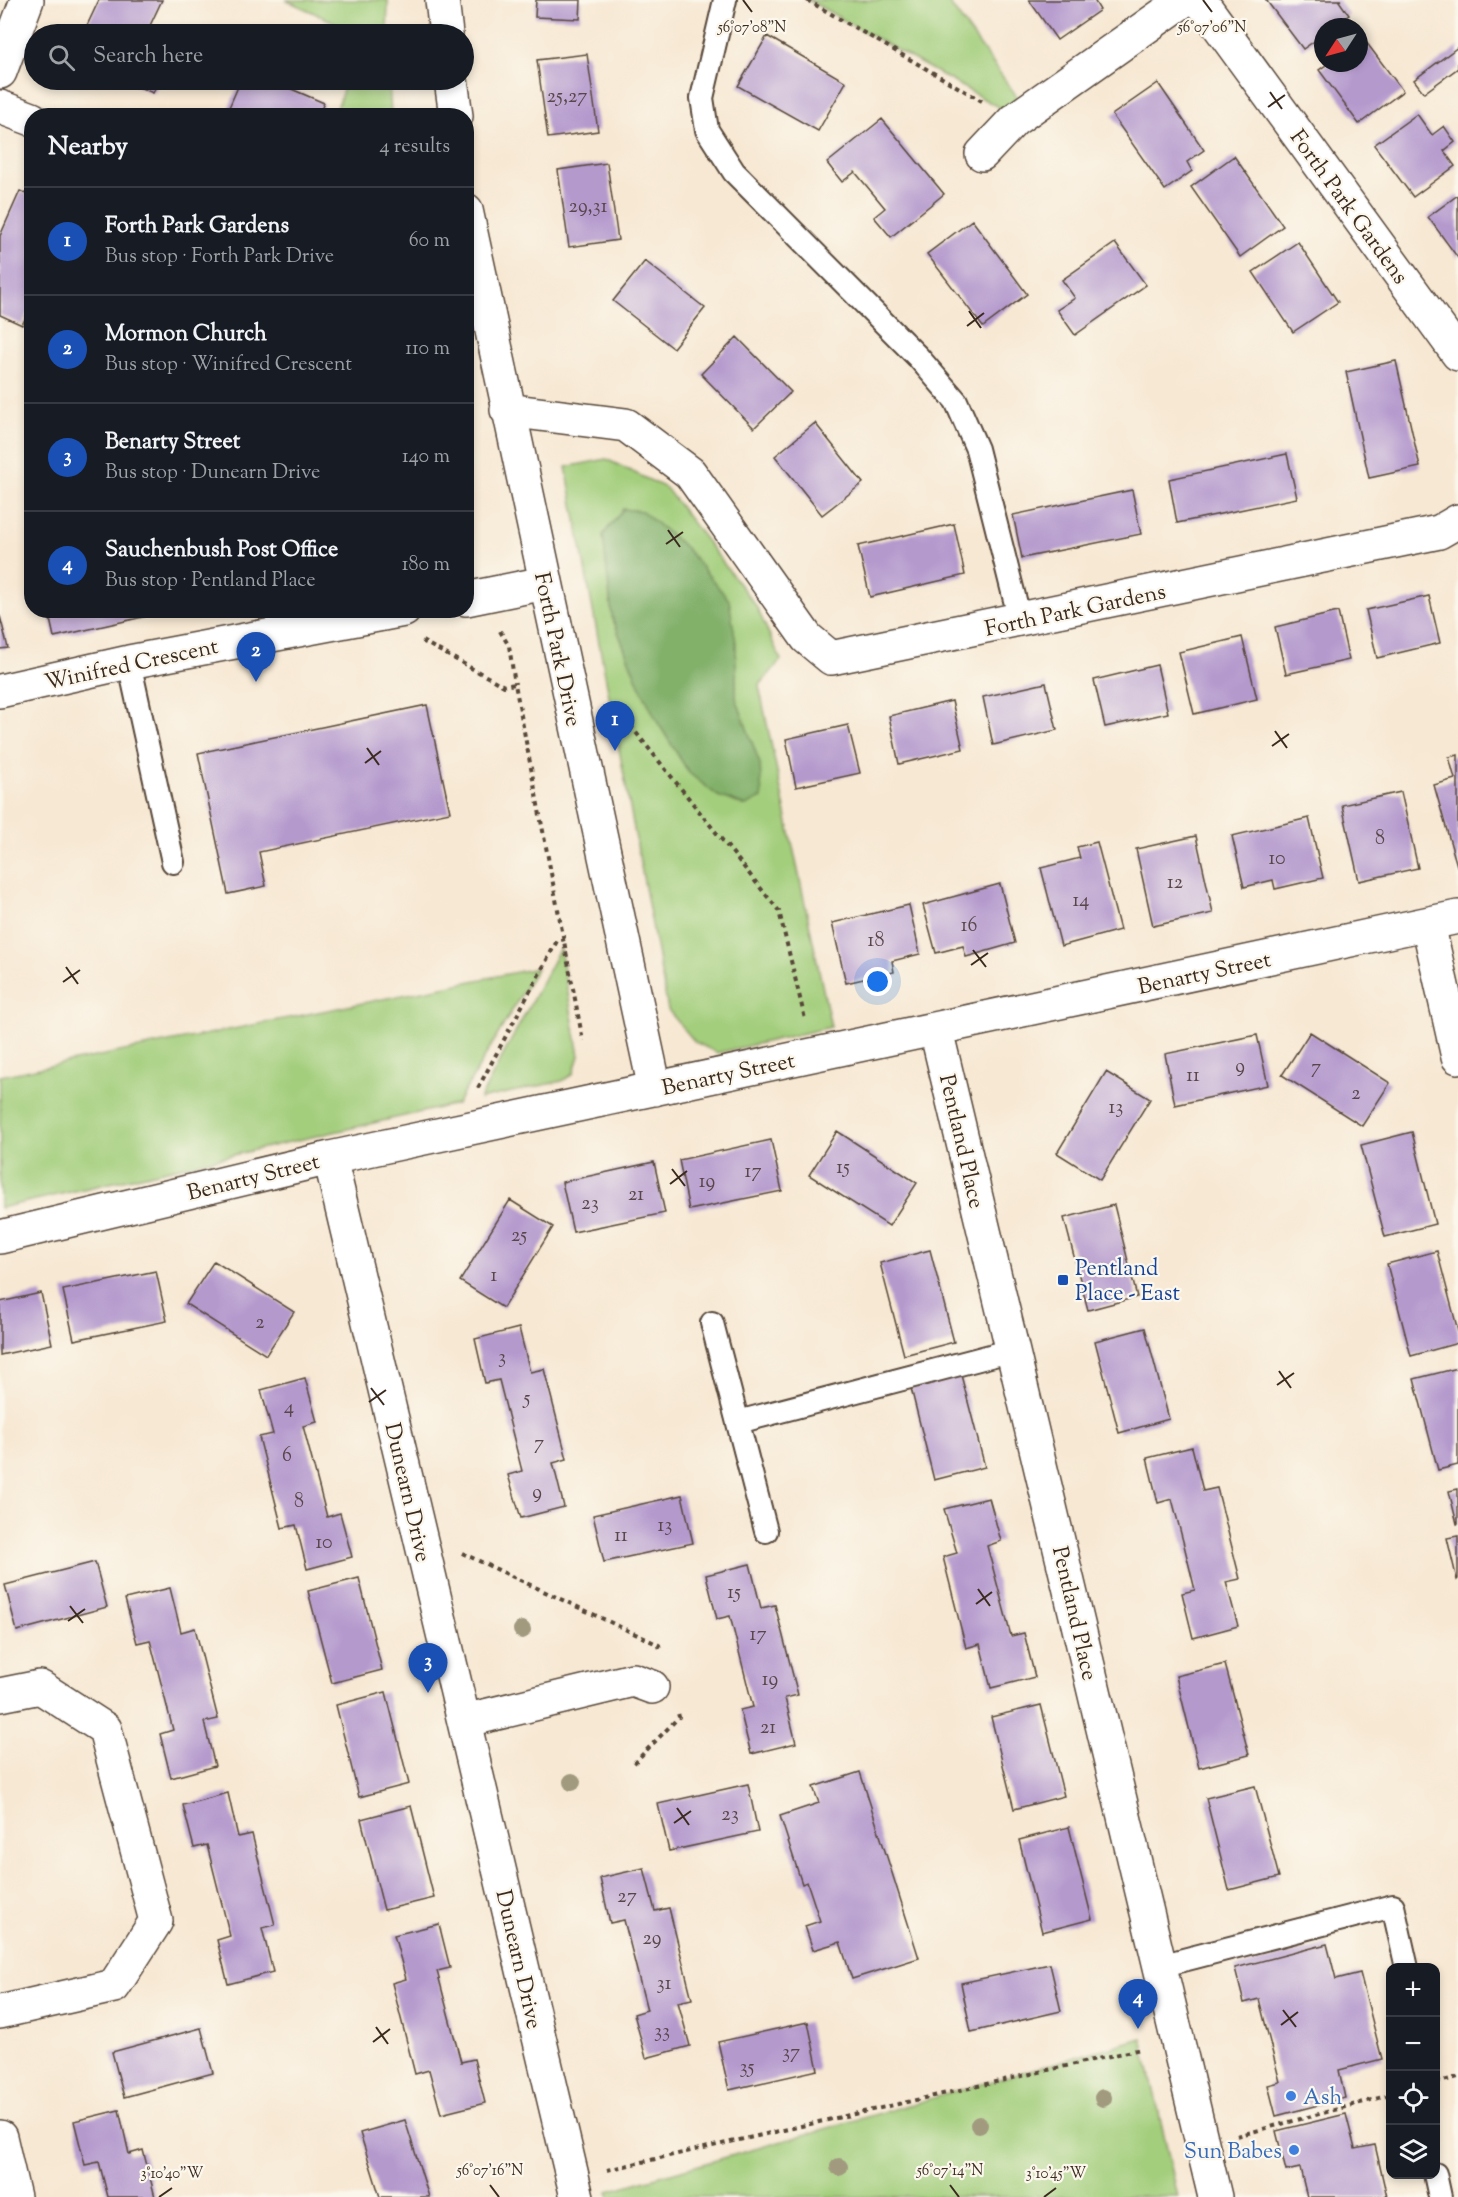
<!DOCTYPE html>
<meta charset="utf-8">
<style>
:root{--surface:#171b24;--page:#242831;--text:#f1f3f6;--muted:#9ea1a6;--line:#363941;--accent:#d690ce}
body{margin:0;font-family:"Sorts Mill Goudy",serif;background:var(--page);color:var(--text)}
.controls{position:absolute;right:18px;bottom:18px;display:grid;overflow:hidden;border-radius:12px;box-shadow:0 3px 9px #0003}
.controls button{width:54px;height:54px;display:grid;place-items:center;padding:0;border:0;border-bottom:2px solid var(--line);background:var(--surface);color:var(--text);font:30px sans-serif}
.compass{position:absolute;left:1314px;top:18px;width:54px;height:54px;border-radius:50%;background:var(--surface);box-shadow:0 3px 9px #0003;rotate:234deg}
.you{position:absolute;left:878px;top:982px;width:21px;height:21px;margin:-15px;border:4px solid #fff;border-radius:50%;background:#1a73e8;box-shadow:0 0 0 9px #1a73e833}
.badge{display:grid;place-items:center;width:39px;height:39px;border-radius:50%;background:var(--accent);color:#fff;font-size:20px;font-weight:700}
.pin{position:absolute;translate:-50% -50px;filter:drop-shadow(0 2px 3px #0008)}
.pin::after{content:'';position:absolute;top:32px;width:21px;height:18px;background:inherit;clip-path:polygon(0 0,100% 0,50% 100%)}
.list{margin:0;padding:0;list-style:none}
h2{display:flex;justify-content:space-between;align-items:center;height:78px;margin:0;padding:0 24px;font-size:26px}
h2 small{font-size:20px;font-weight:400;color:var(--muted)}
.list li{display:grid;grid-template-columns:39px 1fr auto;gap:18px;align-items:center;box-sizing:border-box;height:108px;padding:0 24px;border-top:2px solid var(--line)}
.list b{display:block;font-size:22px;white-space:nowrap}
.list p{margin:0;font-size:20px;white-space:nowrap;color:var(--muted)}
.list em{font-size:20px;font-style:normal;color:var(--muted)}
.icon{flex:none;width:33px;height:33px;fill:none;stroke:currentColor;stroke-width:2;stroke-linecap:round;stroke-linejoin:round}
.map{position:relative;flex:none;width:1458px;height:2197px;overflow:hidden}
.search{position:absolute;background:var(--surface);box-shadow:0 3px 9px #0003;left:24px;top:24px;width:450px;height:66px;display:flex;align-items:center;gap:15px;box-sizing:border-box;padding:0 21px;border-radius:33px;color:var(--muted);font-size:22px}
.panel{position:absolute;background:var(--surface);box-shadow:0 3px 9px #0003;left:24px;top:108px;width:450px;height:510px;border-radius:24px}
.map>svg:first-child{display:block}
.green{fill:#a3ce7b;stroke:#6f7c4c;stroke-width:1.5}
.forest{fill:#82b16b;stroke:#5e6e44;stroke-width:1.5}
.building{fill:#b499cd}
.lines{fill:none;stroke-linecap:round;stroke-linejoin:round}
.lane-casing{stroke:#574639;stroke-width:26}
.street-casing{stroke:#574639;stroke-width:36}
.path{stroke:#574639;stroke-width:4;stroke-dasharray:4.5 4.5;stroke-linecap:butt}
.lane{stroke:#fff;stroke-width:22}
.street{stroke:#fff;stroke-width:33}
.tree{fill:#a19a7f}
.ticks{fill:none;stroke:#3b2a1e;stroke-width:2}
.transit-dot{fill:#1a4fb4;stroke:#fbf7ec;stroke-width:2}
.shop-dot{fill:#3f7fe0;stroke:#fbf7ec;stroke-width:2}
.labels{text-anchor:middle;stroke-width:4.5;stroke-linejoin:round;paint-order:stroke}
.number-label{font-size:20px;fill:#59464a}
.street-label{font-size:22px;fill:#3b2a1e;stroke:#fbf7ec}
.transit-label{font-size:22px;fill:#164399;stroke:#fbf7ec;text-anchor:start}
.shop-label{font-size:22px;fill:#366cbe;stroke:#fbf7ec;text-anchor:start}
.ticks-label{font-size:15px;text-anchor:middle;fill:#3b2a1e;stroke:#fbf7ec;stroke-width:4.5;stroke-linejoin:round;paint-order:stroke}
</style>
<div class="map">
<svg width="1458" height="2197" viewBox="0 0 1458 2197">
<rect width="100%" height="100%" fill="#fbf7ec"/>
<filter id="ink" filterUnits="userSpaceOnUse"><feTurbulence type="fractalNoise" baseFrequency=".0167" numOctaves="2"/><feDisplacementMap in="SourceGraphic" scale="12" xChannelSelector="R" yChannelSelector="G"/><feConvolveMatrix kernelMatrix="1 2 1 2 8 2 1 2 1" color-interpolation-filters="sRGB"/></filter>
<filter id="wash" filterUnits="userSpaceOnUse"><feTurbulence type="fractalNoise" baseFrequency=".008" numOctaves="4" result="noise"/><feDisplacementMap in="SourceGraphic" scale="24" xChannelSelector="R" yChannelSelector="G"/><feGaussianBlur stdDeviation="1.35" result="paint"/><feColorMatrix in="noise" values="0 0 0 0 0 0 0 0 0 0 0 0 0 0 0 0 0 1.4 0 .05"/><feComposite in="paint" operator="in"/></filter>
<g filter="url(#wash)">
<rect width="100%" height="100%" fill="#f7e8d3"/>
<!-- green -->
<path class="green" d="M 286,0 L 388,0 L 387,34 L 360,34 Z
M 808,0 L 947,0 L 1021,102 L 1007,112 Z
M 346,80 L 389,80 L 391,115 L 335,115 Z
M 606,459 L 666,488 L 756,606 L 781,660 L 759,686 L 831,1027 L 717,1053 L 695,1042 L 668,1010 L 566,467 Z
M 560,948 L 579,1056 L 573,1074 L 562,1081 L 480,1099 Z
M 537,968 L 457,1104 L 0,1208 L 0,1076 Z
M 1142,2038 L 1178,2197 L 610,2197 L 608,2191 Z"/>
<!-- forest -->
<path class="forest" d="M 623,509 L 642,511 L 686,548 L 729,600 L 736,643 L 736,698 L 760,764 L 762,798 L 746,806 L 718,796 L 689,773 L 658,723 L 639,685 L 612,617 L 603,535 Z"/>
<g id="blocks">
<!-- building -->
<path class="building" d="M 99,0 L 162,0 L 146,34 L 83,34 Z
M 536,0 L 581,0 L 580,19 L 535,17 Z
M 1029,0 L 1094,0 L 1100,10 L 1057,40 Z
M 1266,0 L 1341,0 L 1339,1 L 1349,15 L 1333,27 L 1323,27 L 1323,35 L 1303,49 Z
M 767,36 L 846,82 L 818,131 L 738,86 Z
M 1363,38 L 1403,91 L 1359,124 L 1319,70 L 1329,63 L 1359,63 L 1359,41 Z
M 1458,47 L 1458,68 L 1424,93 L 1414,80 Z
M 587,54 L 598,131 L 548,138 L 537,60 Z
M 123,80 L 159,80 L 153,93 Z
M 241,80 L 284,80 L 282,85 L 324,103 L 318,116 L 236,116 L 227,112 Z
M 1158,83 L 1204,150 L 1187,162 L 1192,171 L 1165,190 L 1112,115 Z
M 1417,114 L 1432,135 L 1444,126 L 1455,142 L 1444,151 L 1455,166 L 1413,197 L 1374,145 Z
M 882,119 L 944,194 L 891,237 L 874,217 L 885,208 L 855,172 L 842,182 L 827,163 Z
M 1234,156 L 1283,226 L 1240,257 L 1191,187 Z
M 607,163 L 618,240 L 569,247 L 558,170 Z
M 20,191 L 32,197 L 32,304 L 22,325 L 0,315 L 0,236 Z
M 1458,195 L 1458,258 L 1428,217 Z
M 972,220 L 1027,294 L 983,327 L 927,254 Z
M 1298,242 L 1338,302 L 1293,332 L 1253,272 Z
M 1115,243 L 1146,285 L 1075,335 L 1057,310 L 1075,298 L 1062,280 Z
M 645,261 L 705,308 L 673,348 L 613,301 Z
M 737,337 L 791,392 L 754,428 L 701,374 Z
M 1396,361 L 1420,467 L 1369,478 L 1346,372 Z
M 815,423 L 863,483 L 822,515 L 775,456 Z
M 1287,454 L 1297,498 L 1177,523 L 1169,479 Z
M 1132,490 L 1141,534 L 1022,558 L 1013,515 Z
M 954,524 L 965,575 L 870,597 L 858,546 Z
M 1429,596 L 1440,643 L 1377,658 L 1366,610 Z
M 48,610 L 170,610 L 170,611 L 54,637 Z
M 1338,612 L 1349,660 L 1286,674 L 1275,627 Z
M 0,616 L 8,648 L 0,649 Z
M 1242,637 L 1257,699 L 1194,714 L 1179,652 Z
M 1157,665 L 1168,713 L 1105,727 L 1094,680 Z
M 1046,683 L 1057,730 L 993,745 L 983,697 Z
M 952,701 L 963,749 L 899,764 L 889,716 Z
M 427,705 L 450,812 L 259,852 L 266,886 L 228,894 L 198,753 Z
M 848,725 L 860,773 L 796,787 L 786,739 Z
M 1458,755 L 1458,866 L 1457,866 L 1434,785 L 1455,779 L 1449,757 Z
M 1401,792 L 1418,868 L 1359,881 L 1342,805 Z
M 1309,818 L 1323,878 L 1275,889 L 1273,880 L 1244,887 L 1232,836 Z
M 1196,836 L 1213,913 L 1153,926 L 1136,849 Z
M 1097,842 L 1120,930 L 1061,946 L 1041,868 L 1080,858 L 1077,847 Z
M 1000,884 L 1015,943 L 966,957 L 963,946 L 936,953 L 923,905 Z
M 909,905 L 920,954 L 892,961 L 894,972 L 846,983 L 832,923 Z
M 1310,1032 L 1390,1083 L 1362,1126 L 1282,1075 Z
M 1257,1035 L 1268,1085 L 1175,1105 L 1165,1054 Z
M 1106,1072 L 1150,1099 L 1100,1180 L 1057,1153 Z
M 837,1131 L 917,1183 L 889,1226 L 809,1175 Z
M 1412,1132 L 1435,1224 L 1385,1237 L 1361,1145 Z
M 771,1140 L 782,1191 L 689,1210 L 679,1160 Z
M 654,1162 L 665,1213 L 573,1232 L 562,1182 Z
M 510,1200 L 553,1227 L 503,1308 L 460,1281 Z
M 1114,1205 L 1137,1297 L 1088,1310 L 1064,1218 Z
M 930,1250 L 954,1342 L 904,1355 L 880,1263 Z
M 1437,1251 L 1458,1331 L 1458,1343 L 1411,1356 L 1387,1264 Z
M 214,1261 L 294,1312 L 266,1355 L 186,1304 Z
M 156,1271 L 167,1321 L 74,1340 L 63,1290 Z
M 41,1293 L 52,1344 L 0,1355 L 0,1302 Z
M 519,1328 L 530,1372 L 544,1369 L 567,1459 L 553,1463 L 564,1507 L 521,1518 L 508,1475 L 522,1471 L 499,1380 L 485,1383 L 475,1339 Z
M 1145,1328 L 1169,1419 L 1119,1433 L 1095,1341 Z
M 1458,1368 L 1458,1465 L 1438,1470 L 1414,1379 Z
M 961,1375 L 985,1467 L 934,1480 L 911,1388 Z
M 305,1378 L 317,1422 L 303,1426 L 327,1517 L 340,1513 L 352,1557 L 307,1569 L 296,1525 L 282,1528 L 259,1437 L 273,1434 L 261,1390 Z
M 1192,1447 L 1203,1491 L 1217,1488 L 1240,1579 L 1226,1582 L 1238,1626 L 1193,1638 L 1182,1593 L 1195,1590 L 1184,1545 L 1172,1499 L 1158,1503 L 1147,1458 Z
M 1458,1489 L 1458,1524 L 1457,1524 L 1449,1491 Z
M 682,1495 L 693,1543 L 604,1562 L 593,1515 Z
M 989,1498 L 1001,1541 L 987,1546 L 1011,1636 L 1024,1633 L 1035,1677 L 991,1688 L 980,1644 L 966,1648 L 943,1557 L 957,1553 L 944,1509 Z
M 1458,1536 L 1458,1579 L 1457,1580 L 1447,1538 Z
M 95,1562 L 107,1607 L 17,1631 L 5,1585 Z
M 750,1564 L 761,1608 L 775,1605 L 798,1695 L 785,1698 L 796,1743 L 751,1754 L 740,1710 L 753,1707 L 730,1616 L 717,1619 L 706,1575 Z
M 359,1578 L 382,1670 L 332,1683 L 308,1591 Z
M 170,1588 L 181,1632 L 195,1628 L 218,1719 L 204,1722 L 215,1766 L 171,1778 L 160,1734 L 173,1730 L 150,1640 L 137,1643 L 125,1599 Z
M 1225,1664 L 1249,1755 L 1199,1768 L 1176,1676 Z
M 386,1692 L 409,1784 L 359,1797 L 336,1705 Z
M 1041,1705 L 1064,1796 L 1014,1809 L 991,1717 Z
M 860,1772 L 919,1958 L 852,1979 L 840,1942 L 813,1950 L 805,1926 L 820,1921 L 807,1882 L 802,1884 L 780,1816 L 819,1803 L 813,1787 Z
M 748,1784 L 758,1832 L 669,1851 L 658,1804 Z
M 1255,1786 L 1279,1877 L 1229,1890 L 1206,1798 Z
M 228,1793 L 238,1837 L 252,1834 L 275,1925 L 262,1928 L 273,1972 L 228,1984 L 217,1940 L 230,1936 L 207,1845 L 194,1848 L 183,1805 Z
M 411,1806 L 434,1898 L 384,1910 L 361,1819 Z
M 1069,1827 L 1092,1919 L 1042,1932 L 1019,1840 Z
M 644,1868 L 655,1911 L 669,1908 L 692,1999 L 678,2002 L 690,2046 L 646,2058 L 634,2014 L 647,2010 L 624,1920 L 610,1923 L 600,1878 Z
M 439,1924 L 450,1968 L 437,1971 L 449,2017 L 461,2062 L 474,2059 L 485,2103 L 441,2114 L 429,2070 L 415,2074 L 392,1983 L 406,1979 L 394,1935 Z
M 1327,1944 L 1336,1979 L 1360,1973 L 1382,2059 L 1339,2070 L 1345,2098 L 1276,2116 L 1268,2085 L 1280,2082 L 1259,1999 L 1244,2003 L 1235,1968 Z
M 1050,1964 L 1061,2011 L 971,2032 L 961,1983 Z
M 808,2022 L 818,2070 L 729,2090 L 718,2042 Z
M 201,2028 L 213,2073 L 124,2097 L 112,2052 Z
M 119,2110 L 129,2154 L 143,2150 L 155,2197 L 108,2197 L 99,2162 L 85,2165 L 74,2121 Z
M 1346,2114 L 1355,2149 L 1375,2145 L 1387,2197 L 1307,2197 L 1300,2168 L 1286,2171 L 1276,2131 Z
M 405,2120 L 429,2197 L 380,2197 L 360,2133 Z"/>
</g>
</g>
<g filter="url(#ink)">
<use href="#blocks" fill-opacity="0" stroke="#574639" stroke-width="1.5"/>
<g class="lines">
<!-- lane casing -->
<g class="lane-casing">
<path id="lane" d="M 725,0 L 702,98 L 707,130 L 734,172 L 918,357 L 956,401 L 977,449 L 1020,620
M 129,662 L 173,862
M 712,1323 L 766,1531
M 738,1422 L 1013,1350
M 1160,1966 L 1393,1906 L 1407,1968
M 1435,2174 L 1440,2197"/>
</g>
<!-- street casing -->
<g class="street-casing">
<path id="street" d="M 442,0 L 446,34
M 1200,0 L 1458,354
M 0,72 L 27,0
M 451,80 L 456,116
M 0,107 L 32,119
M 982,154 L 1014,120 L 1184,0
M 466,210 L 655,1089
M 507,410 L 626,425 L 690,473 L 807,638 L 831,658 L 1439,532 L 1458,521
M 466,599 L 545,583
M 0,691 L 129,662 L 404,610
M 1428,924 L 1458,1057
M 936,1030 L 1215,2197
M 330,1158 L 577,2197
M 0,1237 L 330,1158 L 1458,917
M 0,1695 L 40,1687 L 105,1729 L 156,1921 L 114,1986 L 0,2012
M 464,1721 L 633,1680 L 652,1687
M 0,2137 L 14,2197"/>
</g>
<!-- path -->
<path class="path" d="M 807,0 L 982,101
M 500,631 L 509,646 L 515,684
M 422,641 L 504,686 L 515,684 L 583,1041
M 611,710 L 618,710 L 779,911 L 805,1019
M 478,1088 L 557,941 L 565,939
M 462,1553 L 659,1645 L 660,1650
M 634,1763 L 679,1717 L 678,1713
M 1436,2083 L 1458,2077
M 1237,2136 L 1390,2095
M 607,2170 L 1141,2049"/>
<!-- lane -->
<use href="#lane" class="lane"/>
<!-- street -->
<use href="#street" class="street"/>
</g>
<!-- trees -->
<g class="tree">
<circle cx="522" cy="1630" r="9"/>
<circle cx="572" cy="1782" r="9"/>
<circle cx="1103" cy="2098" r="9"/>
<circle cx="979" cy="2125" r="9"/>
<circle cx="839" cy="2167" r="9"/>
</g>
</g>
<!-- ticks -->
<path class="ticks" d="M 743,0 L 752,12M 1203,0 L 1212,12M 1270,92 L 1282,109M 1268,107 L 1285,95M 969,311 L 981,328M 967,326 L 984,313M 668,530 L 680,547M 666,544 L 683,532M 1275,731 L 1287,748M 1272,746 L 1289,734M 367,748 L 379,765M 365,763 L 381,751M 973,950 L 986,967M 971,965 L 988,953M 66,967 L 78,984M 63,982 L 80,970M 672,1169 L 685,1186M 670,1184 L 687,1171M 1279,1371 L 1291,1388M 1277,1385 L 1294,1373M 371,1388 L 384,1405M 369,1402 L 386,1390M 978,1589 L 990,1606M 976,1604 L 992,1592M 70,1606 L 83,1623M 68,1621 L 85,1609M 677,1808 L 689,1825M 674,1823 L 691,1811M 1283,2010 L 1296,2027M 1281,2025 L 1298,2012M 376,2027 L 388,2044M 373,2042 L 390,2029M 490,2185 L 499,2197M 950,2185 L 959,2197M 159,2197 L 172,2188M 1044,2197 L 1056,2188"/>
<!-- markers -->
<rect class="transit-dot" x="1057" y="1274" width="12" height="12" rx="3"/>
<g class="shop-dot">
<circle cx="1291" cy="2096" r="6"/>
<circle cx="1294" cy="2150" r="6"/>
</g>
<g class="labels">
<!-- number labels -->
<g class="number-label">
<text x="567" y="102">25,27</text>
<text x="588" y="212">29,31</text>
<text x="1380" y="844">8</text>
<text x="1277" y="864">10</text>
<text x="1175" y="888">12</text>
<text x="1081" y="906">14</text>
<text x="969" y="931">16</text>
<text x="876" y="946">18</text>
<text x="1240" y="1072">9</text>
<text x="1316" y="1073">7</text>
<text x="1193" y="1081">11</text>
<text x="1356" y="1099">2</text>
<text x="1116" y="1113">13</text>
<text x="843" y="1173">15</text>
<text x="753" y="1177">17</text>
<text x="707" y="1187">19</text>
<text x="636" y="1200">21</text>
<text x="590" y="1209">23</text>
<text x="519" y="1241">25</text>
<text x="494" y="1281">1</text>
<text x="260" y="1328">2</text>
<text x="502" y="1363">3</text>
<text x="527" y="1404">5</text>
<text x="289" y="1413">4</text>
<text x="539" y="1449">7</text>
<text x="287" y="1461">6</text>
<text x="537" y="1498">9</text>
<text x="299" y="1507">8</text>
<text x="665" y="1531">13</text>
<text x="621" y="1541">11</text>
<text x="324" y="1548">10</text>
<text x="734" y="1598">15</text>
<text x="758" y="1640">17</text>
<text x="770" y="1685">19</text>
<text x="768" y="1733">21</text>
<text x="730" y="1820">23</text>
<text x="627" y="1902">27</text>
<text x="652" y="1944">29</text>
<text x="664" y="1989">31</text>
<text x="662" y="2037">33</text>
<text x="791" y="2058">37</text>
<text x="747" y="2073">35</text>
</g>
<!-- street labels -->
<g class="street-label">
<text transform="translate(1350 206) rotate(54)" y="8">Forth Park Gardens</text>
<text transform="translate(1075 609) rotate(-12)" y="8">Forth Park Gardens</text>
<text transform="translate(559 649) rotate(78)" y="8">Forth Park Drive</text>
<text transform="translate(131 663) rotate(-12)" y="8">Winifred Crescent</text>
<text transform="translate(1204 972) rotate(-12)" y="8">Benarty Street</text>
<text transform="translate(728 1073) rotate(-12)" y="8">Benarty Street</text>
<text transform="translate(963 1141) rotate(77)" y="8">Pentland Place</text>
<text transform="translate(253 1176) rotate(-14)" y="8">Benarty Street</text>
<text transform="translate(409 1492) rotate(77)" y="8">Dunearn Drive</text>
<text transform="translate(1076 1613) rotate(77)" y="8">Pentland Place</text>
<text transform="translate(520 1959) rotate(77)" y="8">Dunearn Drive</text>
</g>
<!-- transit labels -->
<g class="transit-label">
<text x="1075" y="1275">Pentland<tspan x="1075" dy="25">Place - East</tspan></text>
</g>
<!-- shop labels -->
<g class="shop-label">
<text x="1303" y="2104">Ash</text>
<text x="1282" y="2158" text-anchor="end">Sun Babes</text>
</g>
</g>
<g class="ticks-label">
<text x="752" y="32">56°07'08"N</text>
<text x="1212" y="32">56°07'06"N</text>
<text x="490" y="2175">56°07'16"N</text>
<text x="950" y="2175">56°07'14"N</text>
<text x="172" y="2178">3°10'40"W</text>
<text x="1056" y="2178">3°10'45"W</text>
</g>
</svg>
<div class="controls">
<button>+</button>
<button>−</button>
<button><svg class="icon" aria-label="locate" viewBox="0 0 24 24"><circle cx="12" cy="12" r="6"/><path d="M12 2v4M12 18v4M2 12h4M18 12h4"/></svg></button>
<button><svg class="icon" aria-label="layers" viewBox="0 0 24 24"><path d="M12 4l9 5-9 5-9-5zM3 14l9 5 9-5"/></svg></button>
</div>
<svg class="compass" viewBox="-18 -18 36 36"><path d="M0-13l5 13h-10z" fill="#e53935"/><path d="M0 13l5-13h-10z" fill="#9ea1a6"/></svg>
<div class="you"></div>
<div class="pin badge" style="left:615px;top:751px;background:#1a4fb4">1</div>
<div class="pin badge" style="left:256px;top:682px;background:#1a4fb4">2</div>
<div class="pin badge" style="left:428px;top:1693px;background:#1a4fb4">3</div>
<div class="pin badge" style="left:1138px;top:2029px;background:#1a4fb4">4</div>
<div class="search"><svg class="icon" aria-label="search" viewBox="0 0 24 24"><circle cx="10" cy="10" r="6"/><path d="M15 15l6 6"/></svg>Search here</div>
<section class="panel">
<h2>Nearby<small>4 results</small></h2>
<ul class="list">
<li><span class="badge" style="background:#1a4fb4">1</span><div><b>Forth Park Gardens</b><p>Bus stop · Forth Park Drive</p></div><em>60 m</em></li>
<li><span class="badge" style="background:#1a4fb4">2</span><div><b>Mormon Church</b><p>Bus stop · Winifred Crescent</p></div><em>110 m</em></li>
<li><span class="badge" style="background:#1a4fb4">3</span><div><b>Benarty Street</b><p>Bus stop · Dunearn Drive</p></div><em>140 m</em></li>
<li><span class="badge" style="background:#1a4fb4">4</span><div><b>Sauchenbush Post Office</b><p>Bus stop · Pentland Place</p></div><em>180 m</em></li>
</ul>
</section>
</div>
